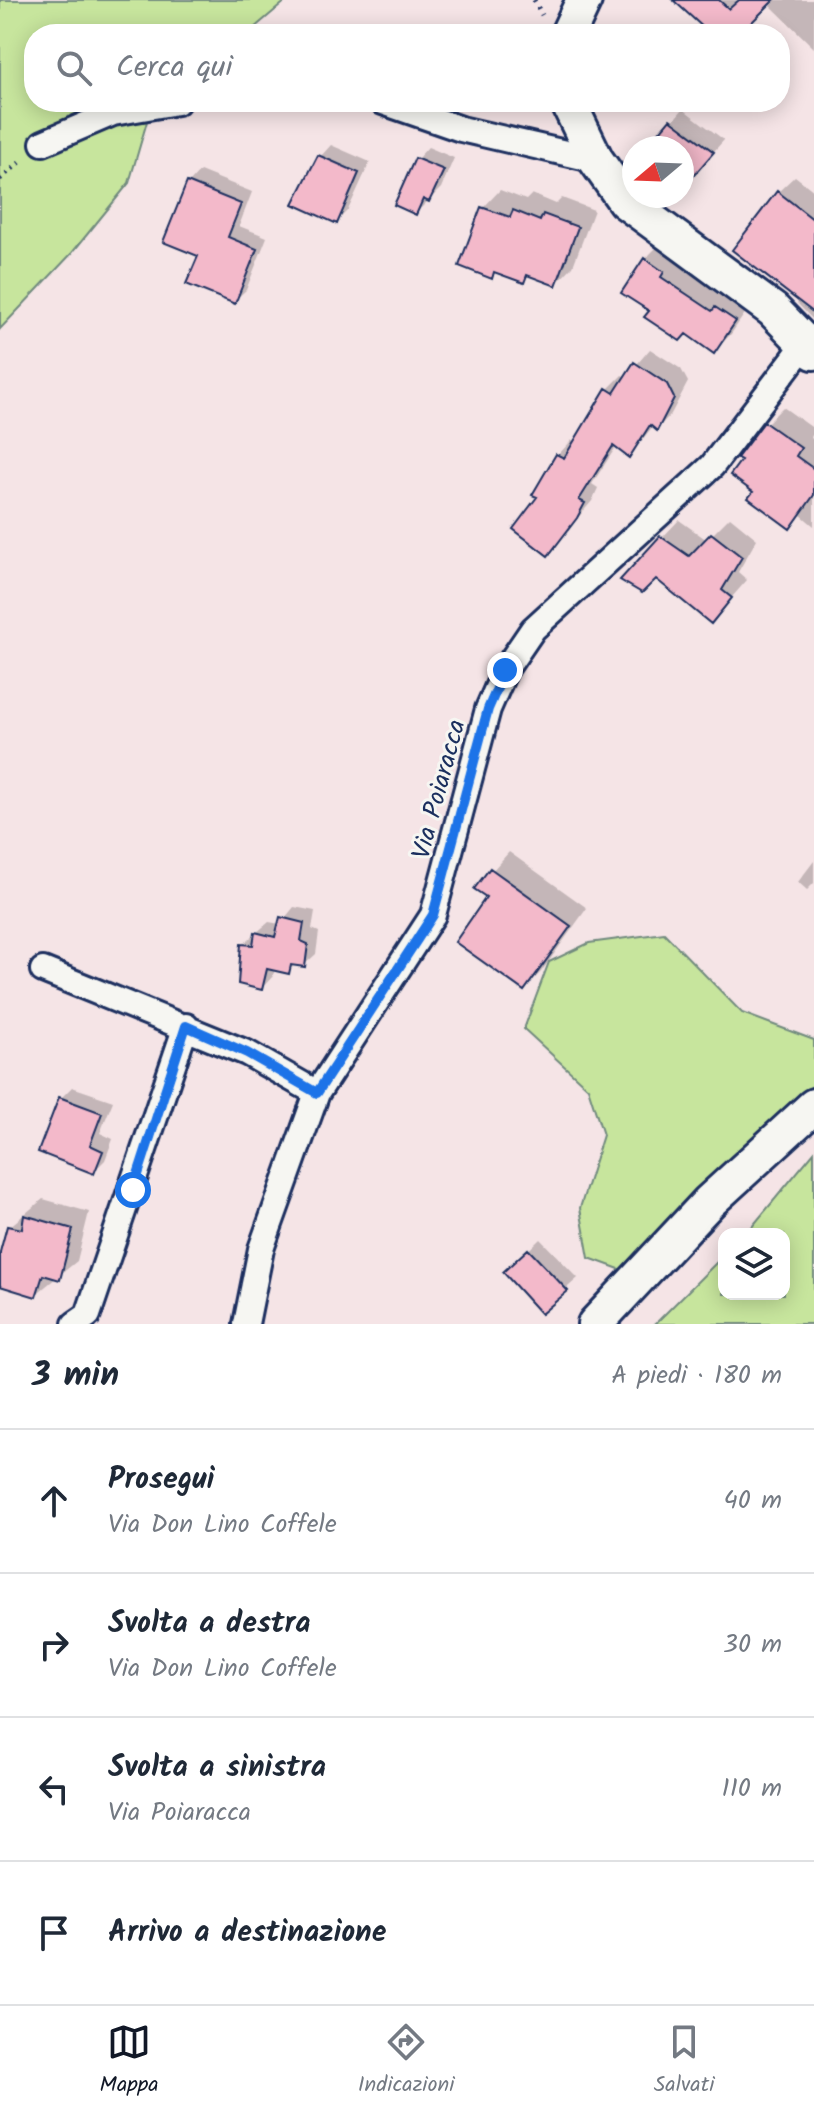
<!DOCTYPE html>
<html lang="it">
<meta charset="utf-8">
<style>
:root{--surface:#fff;--page:#f2f2f3;--text:#1f2937;--muted:#747a83;--line:#e0e1e3;--accent:#111827}
body{margin:0;font-family:Kalam,sans-serif;background:var(--page);color:var(--text)}
.controls{position:absolute;right:24px;bottom:24px;display:grid;overflow:hidden;border-radius:16px;box-shadow:0 4px 20px #0003}
.controls button{width:72px;height:72px;display:grid;place-items:center;padding:0;border:0;border-bottom:2px solid var(--line);background:var(--surface);color:var(--text);font:40px sans-serif}
.compass{position:absolute;left:622px;top:136px;width:72px;height:72px;border-radius:50%;background:var(--surface);box-shadow:0 4px 20px #0003;rotate:251deg}
.stop{position:absolute;width:24px;height:24px;margin:-18px;border:6px solid #1a73e8;border-radius:50%;background:#fff}
.stop.end{background:#1a73e8;border-color:#fff;box-shadow:0 2px 8px #0008}
.list{margin:0;padding:0;list-style:none}
h2{display:flex;justify-content:space-between;align-items:center;height:104px;margin:0;padding:0 32px;font-size:34px}
h2 small{font-size:26px;font-weight:400;color:var(--muted)}
.list li{display:grid;grid-template-columns:52px 1fr auto;gap:24px;align-items:center;box-sizing:border-box;height:144px;padding:0 32px;border-top:2px solid var(--line)}
.list b{display:block;font-size:30px;white-space:nowrap}
.list p{margin:0;font-size:26px;white-space:nowrap;color:var(--muted)}
.list em{font-size:26px;font-style:normal;color:var(--muted)}
.icon{flex:none;width:44px;height:44px;fill:none;stroke:currentColor;stroke-width:2;stroke-linecap:round;stroke-linejoin:round}
.map{position:relative;flex:none;width:814px;height:1324px;overflow:hidden}
.search{position:absolute;background:var(--surface);box-shadow:0 4px 20px #0003;left:24px;right:24px;top:24px;height:88px;display:flex;align-items:center;gap:20px;box-sizing:border-box;padding:0 28px;border-radius:32px;color:var(--muted);font-size:30px}
.sheet{height:680px;background:var(--surface)}
nav{display:flex;justify-content:space-around;align-items:center;box-sizing:border-box;height:112px;border-top:2px solid var(--line);background:var(--surface);font-size:22px;color:var(--muted)}
nav a{display:grid;justify-items:center;gap:4px}
nav .on{color:var(--accent)}
.map>svg:first-child{display:block}
.green{fill:#c7e59d;stroke:#718a7e;stroke-width:2}
.shadow{fill:#0003}
.building{fill:#f3b9ca;stroke:#1b2f5e;stroke-width:2}
.lines{fill:none;stroke-linecap:round;stroke-linejoin:round}
.street-casing{stroke:#1b2f5e;stroke-width:30}
.secondary-casing{stroke:#1b2f5e;stroke-width:40}
.path{stroke:#1b2f5e;stroke-width:5;stroke-dasharray:2 6;stroke-linecap:butt}
.street{stroke:#f6f6f2;stroke-width:24}
.secondary{stroke:#f6f6f2;stroke-width:34}
.route{stroke:#1a73e8;stroke-width:10}
.labels{text-anchor:middle;stroke-width:6;stroke-linejoin:round;paint-order:stroke}
.street-label{font-size:26px;fill:#1b2f5e;stroke:#f6f6f2}
</style>
<div class="map">
<svg width="814" height="1324" viewBox="0 0 814 1324">
<rect width="100%" height="100%" fill="#f5e4e6"/>
<filter id="ink" filterUnits="userSpaceOnUse"><feTurbulence type="fractalNoise" baseFrequency=".0125" numOctaves="2"/><feDisplacementMap in="SourceGraphic" scale="16" xChannelSelector="R" yChannelSelector="G"/><feConvolveMatrix kernelMatrix="1 2 1 2 8 2 1 2 1" color-interpolation-filters="sRGB"/></filter>
<g filter="url(#ink)">
<!-- green -->
<path class="green" d="M 0,0 L 287,0 L 247,34 L 34,34 L 34,102 L 167,102 L 148,118 L 129,183 L 72,253 L 0,329 Z
M 664,933 L 742,1013 L 814,1040 L 814,1085 L 793,1100 L 633,1274 L 589,1258 L 580,1208 L 603,1135 L 588,1088 L 524,1029 L 549,962 L 589,943 Z
M 814,1152 L 814,1324 L 655,1324 L 724,1255 L 724,1294 L 784,1294 L 784,1234 L 746,1234 Z"/>
<!-- shadow -->
<path class="shadow" d="M 676,0 L 814,0 L 814,48 L 768,3 L 738,34 L 702,34 L 707,28 Z
M 658,27 L 668,34 L 651,34 Z
M 186,29 L 186,34 L 100,34 L 103,31 Z
M 683,109 L 724,140 L 682,187 L 682,148 L 649,148 Z
M 331,145 L 370,162 L 348,210 L 336,222 L 295,203 L 311,167 Z
M 428,147 L 454,158 L 441,188 L 416,213 L 417,159 Z
M 200,171 L 252,192 L 239,226 L 267,237 L 246,290 L 234,301 L 200,255 L 189,183 Z
M 795,176 L 814,191 L 814,321 L 797,303 L 800,300 L 778,192 Z
M 500,190 L 526,200 L 532,194 L 556,204 L 562,198 L 594,210 L 573,266 L 556,284 L 530,274 L 523,281 L 497,271 L 491,277 L 462,265 L 483,208 Z
M 662,242 L 752,303 L 731,334 L 714,351 L 652,311 L 645,259 Z
M 650,349 L 681,369 L 688,382 L 671,414 L 657,429 L 653,426 L 629,456 L 616,447 L 592,484 L 598,488 L 592,501 L 548,553 L 541,496 L 558,455 L 572,440 L 576,442 L 608,389 L 622,375 L 626,377 Z
M 783,407 L 814,429 L 811,438 L 814,440 L 814,526 L 801,515 L 790,526 L 756,491 L 766,424 Z
M 730,517 L 757,539 L 738,572 L 747,580 L 710,622 L 656,576 L 623,579 L 679,520 L 707,540 Z
M 509,852 L 587,908 L 541,972 L 524,989 L 488,896 L 477,888 Z
M 814,861 L 814,883 L 807,890 L 798,882 Z
M 294,907 L 315,911 L 312,929 L 319,932 L 316,954 L 304,965 L 296,964 L 288,971 L 275,968 L 273,976 L 262,988 L 243,944 L 269,922 L 280,924 Z
M 72,1087 L 113,1101 L 100,1133 L 113,1139 L 105,1160 L 94,1171 L 61,1098 Z
M 43,1199 L 89,1212 L 77,1261 L 35,1295 L 0,1284 L 0,1260 L 9,1227 Z
M 540,1239 L 578,1278 L 541,1311 L 506,1272 Z"/>
<!-- building -->
<path class="building" d="M 673,0 L 719,0 L 729,9 L 739,0 L 774,0 L 748,26 L 756,34 L 702,34 L 706,30 Z
M 670,119 L 714,152 L 682,189 L 682,148 L 646,148 Z
M 318,155 L 359,173 L 337,224 L 293,204 Z
M 415,158 L 444,170 L 429,202 L 423,199 L 416,215 L 394,205 Z
M 187,182 L 241,204 L 228,237 L 257,249 L 235,304 L 186,284 L 198,256 L 163,242 Z
M 777,191 L 814,220 L 814,313 L 732,250 Z
M 481,207 L 510,217 L 513,210 L 540,221 L 543,214 L 578,227 L 556,286 L 527,275 L 524,283 L 494,272 L 492,279 L 459,266 Z
M 644,258 L 664,272 L 661,277 L 712,311 L 715,307 L 736,321 L 714,354 L 686,334 L 680,341 L 644,317 L 649,311 L 621,293 Z
M 634,362 L 667,384 L 674,398 L 657,431 L 650,425 L 629,458 L 613,446 L 579,500 L 585,503 L 577,518 L 548,556 L 513,529 L 537,497 L 532,495 L 556,454 L 564,458 L 606,388 L 614,393 Z
M 764,422 L 801,448 L 796,456 L 814,469 L 814,495 L 790,529 L 748,498 L 753,492 L 730,475 L 741,460 L 737,458 Z
M 711,533 L 742,557 L 722,590 L 732,598 L 711,624 L 656,579 L 642,593 L 620,580 L 660,536 L 689,556 Z
M 490,868 L 571,926 L 524,991 L 455,942 L 486,897 L 474,889 Z
M 280,917 L 304,923 L 301,941 L 308,944 L 305,967 L 291,965 L 289,974 L 267,969 L 262,990 L 238,984 L 241,944 L 253,945 L 255,932 L 275,937 Z
M 59,1097 L 102,1113 L 90,1145 L 103,1151 L 94,1174 L 38,1152 Z
M 24,1215 L 73,1229 L 60,1280 L 43,1275 L 36,1297 L 0,1286 L 0,1252 L 7,1226 L 22,1229 Z
M 528,1249 L 568,1291 L 541,1314 L 503,1272 Z"/>
<g class="lines">
<!-- street casing -->
<g class="street-casing">
<path id="street" d="M 383,102 L 461,129 L 596,160
M 43,143 L 113,113 L 177,102
M 43,970 L 247,1053 L 317,1093
M 75,1324 L 88,1315 L 186,1026
M 246,1324 L 261,1249 L 317,1093 L 433,915 L 488,709 L 505,670 L 533,629 L 712,466 L 805,344"/>
</g>
<!-- secondary casing -->
<g class="secondary-casing">
<path id="secondary" d="M 568,34 L 584,0
M 568,102 L 596,160 L 625,201 L 773,310 L 814,352
M 595,1324 L 709,1202 L 814,1106"/>
</g>
<!-- path -->
<path class="path" d="M 534,0 L 542,15
M 0,179 L 24,159"/>
<!-- street -->
<use href="#street" class="street"/>
<!-- secondary -->
<use href="#secondary" class="secondary"/>
</g>
</g>
<g class="lines" filter="url(#ink)">
<!-- route -->
<path class="route" d="M 133,1190 L 186,1026 L 247,1053 L 317,1093 L 433,915 L 488,709 L 505,670"/>
</g>
<g class="labels">
<!-- street labels -->
<g class="street-label">
<text transform="translate(438 789) rotate(-75)" y="9">Via Poiaracca</text>
</g>
</g>
</svg>
<div class="controls">
<button><svg class="icon" aria-label="layers" viewBox="0 0 24 24"><path d="M12 4l9 5-9 5-9-5zM3 14l9 5 9-5"/></svg></button>
</div>
<svg class="compass" viewBox="-18 -18 36 36"><path d="M0-13l5 13h-10z" fill="#e53935"/><path d="M0 13l5-13h-10z" fill="#747a83"/></svg>
<div class="stop" style="left:133px;top:1190px"></div>
<div class="stop end" style="left:505px;top:670px"></div>
<div class="search"><svg class="icon" aria-label="search" viewBox="0 0 24 24"><circle cx="10" cy="10" r="6"/><path d="M15 15l6 6"/></svg>Cerca qui</div>
</div>
<section class="sheet">
<h2>3 min<small>A piedi · 180 m</small></h2>
<ul class="list">
<li><svg class="icon" aria-label="ahead" viewBox="0 0 24 24"><path d="M12 20V5M6 11l6-6 6 6"/></svg><div><b>Prosegui</b><p>Via Don Lino Coffele</p></div><em>40 m</em></li>
<li><svg class="icon" aria-label="right" viewBox="0 0 24 24"><path d="M7 20v-9h11M14 6l5 5-5 5"/></svg><div><b>Svolta a destra</b><p>Via Don Lino Coffele</p></div><em>30 m</em></li>
<li><svg class="icon" aria-label="left" viewBox="0 0 24 24"><path d="M17 20v-9H6M10 6l-5 5 5 5"/></svg><div><b>Svolta a sinistra</b><p>Via Poiaracca</p></div><em>110 m</em></li>
<li><svg class="icon" aria-label="arrive" viewBox="0 0 24 24"><path d="M6 21V4h12l-3 4 3 4H6"/></svg><div><b>Arrivo a destinazione</b></div></li>
</ul>
</section>
<nav>
<a class="on"><svg class="icon" aria-label="map" viewBox="0 0 24 24"><path d="M3 6l6-2 6 2 6-2v14l-6 2-6-2-6 2zM9 4v14M15 6v14"/></svg>Mappa</a>
<a><svg class="icon" aria-label="directions" viewBox="0 0 24 24"><path d="M12 3l9 9-9 9-9-9zM9 14v-3h6M13 9l2 2-2 2"/></svg>Indicazioni</a>
<a><svg class="icon" aria-label="saved" viewBox="0 0 24 24"><path d="M7 4h10v16l-5-4-5 4z"/></svg>Salvati</a>
</nav>
